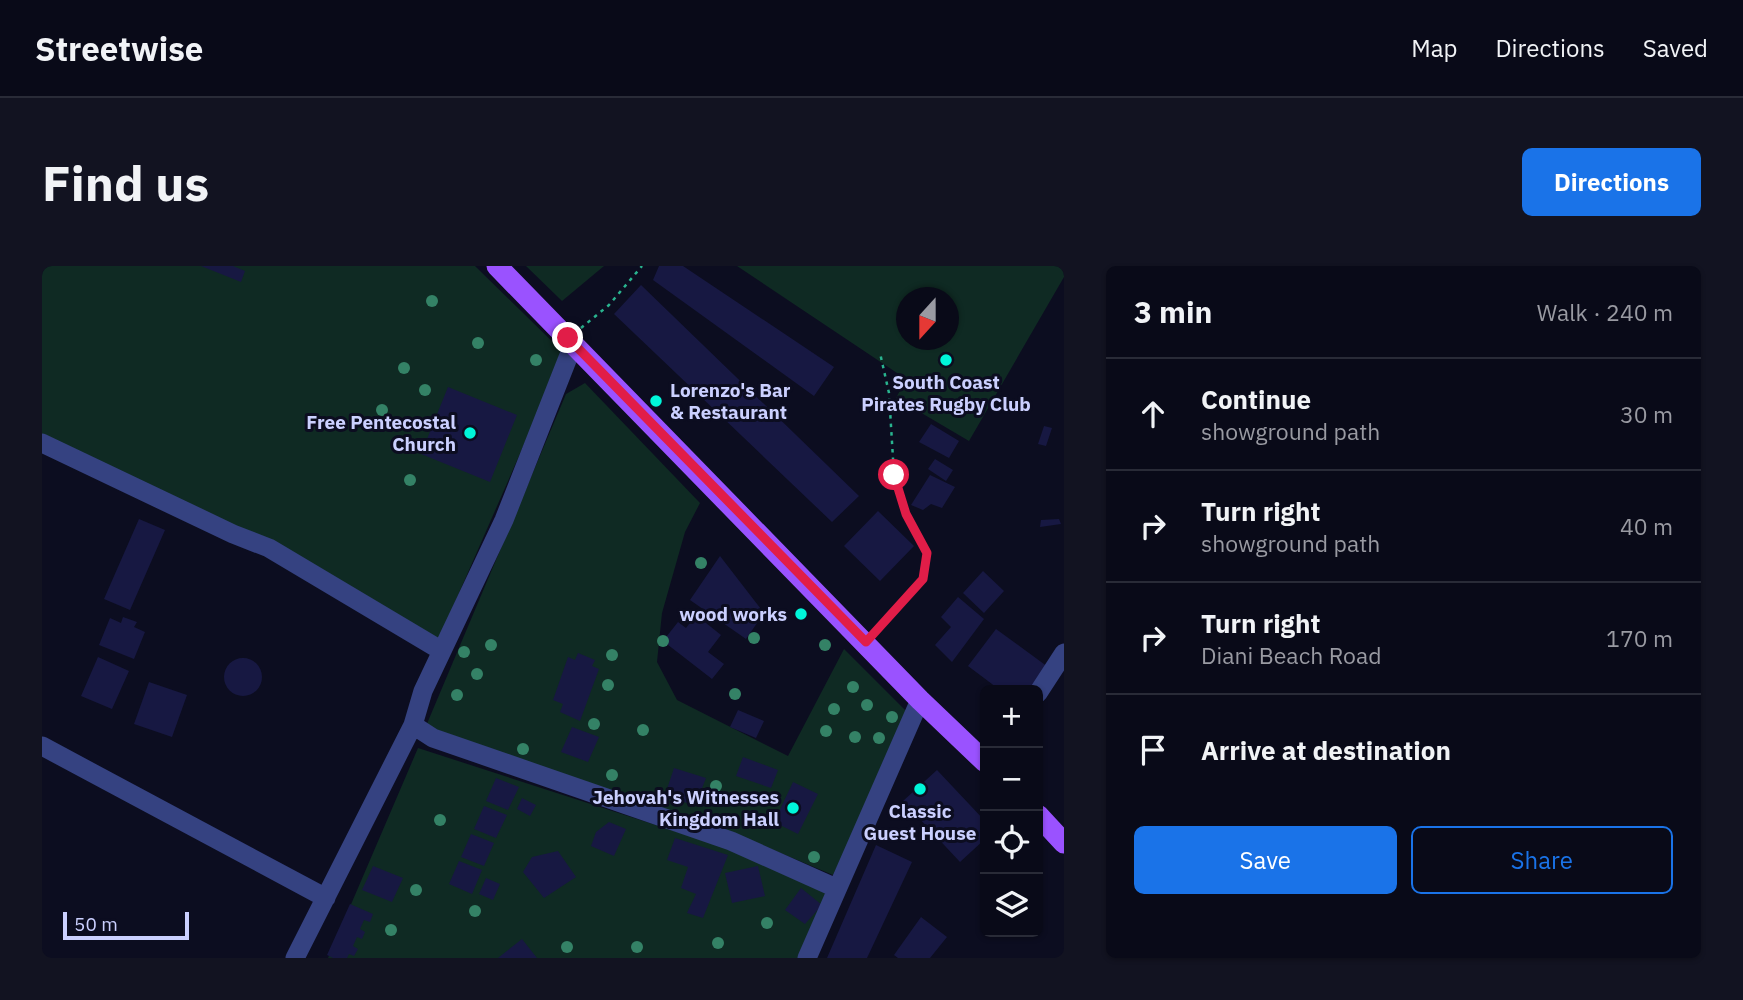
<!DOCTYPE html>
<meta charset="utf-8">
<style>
:root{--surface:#090a18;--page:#121321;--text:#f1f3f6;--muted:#999aa2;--line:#292b37;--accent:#1a73e8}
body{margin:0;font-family:"IBM Plex Sans",sans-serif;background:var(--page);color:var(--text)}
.controls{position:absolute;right:21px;bottom:21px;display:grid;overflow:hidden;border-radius:10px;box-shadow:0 2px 5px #0004}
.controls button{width:63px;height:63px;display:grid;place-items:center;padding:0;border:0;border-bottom:2px solid var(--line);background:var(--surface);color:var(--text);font:35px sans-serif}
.compass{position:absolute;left:854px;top:21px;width:63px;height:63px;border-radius:50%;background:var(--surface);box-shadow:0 2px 5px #0004;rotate:201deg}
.scale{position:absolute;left:21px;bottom:18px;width:126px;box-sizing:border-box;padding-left:7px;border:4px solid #cbd0ff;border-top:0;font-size:19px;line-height:24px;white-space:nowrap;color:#cbd0ff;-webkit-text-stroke:5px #0c0d20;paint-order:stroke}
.stop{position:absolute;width:21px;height:21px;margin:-16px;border:5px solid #e11d48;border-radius:50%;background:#fff}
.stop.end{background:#e11d48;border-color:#fff;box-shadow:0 2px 7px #0008}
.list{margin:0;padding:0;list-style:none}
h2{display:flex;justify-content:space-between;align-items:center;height:91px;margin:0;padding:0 28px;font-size:30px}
h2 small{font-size:23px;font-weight:400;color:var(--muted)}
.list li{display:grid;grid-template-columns:46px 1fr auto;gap:21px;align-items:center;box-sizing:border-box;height:112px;padding:0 28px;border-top:2px solid var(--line)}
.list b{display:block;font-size:26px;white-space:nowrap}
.list p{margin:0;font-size:23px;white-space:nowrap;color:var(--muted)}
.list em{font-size:23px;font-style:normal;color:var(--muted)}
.actions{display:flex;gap:14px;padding:21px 28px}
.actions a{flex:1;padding:16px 0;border:2px solid var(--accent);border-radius:10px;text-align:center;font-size:24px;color:var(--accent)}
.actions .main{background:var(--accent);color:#fff}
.icon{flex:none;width:38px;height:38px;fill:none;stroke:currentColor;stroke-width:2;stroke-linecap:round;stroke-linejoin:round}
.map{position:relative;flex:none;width:1022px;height:692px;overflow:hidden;border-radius:10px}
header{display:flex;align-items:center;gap:42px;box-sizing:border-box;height:98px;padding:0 35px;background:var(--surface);border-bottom:2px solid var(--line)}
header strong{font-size:33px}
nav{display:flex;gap:38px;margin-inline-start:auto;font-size:24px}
.intro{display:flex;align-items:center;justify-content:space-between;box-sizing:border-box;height:168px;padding:0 42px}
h1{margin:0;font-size:49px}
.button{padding:18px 32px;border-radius:10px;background:var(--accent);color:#fff;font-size:24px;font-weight:700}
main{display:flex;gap:42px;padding:0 42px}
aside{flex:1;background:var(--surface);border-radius:10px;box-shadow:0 2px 5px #0004}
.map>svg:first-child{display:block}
.green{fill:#0f2a23;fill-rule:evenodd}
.building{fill:#171842}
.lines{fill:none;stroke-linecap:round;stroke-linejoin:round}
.path{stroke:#29b48f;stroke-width:2.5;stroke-dasharray:3.5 5;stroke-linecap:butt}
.minor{stroke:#354281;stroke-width:19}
.major{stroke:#9a52ff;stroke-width:21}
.tree{fill:#348266}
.route{stroke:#e11d48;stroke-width:9}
.poi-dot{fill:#00f6da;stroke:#0c0d20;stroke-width:2.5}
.labels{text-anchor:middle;stroke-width:6;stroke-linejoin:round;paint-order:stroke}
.poi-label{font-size:19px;font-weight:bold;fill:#cbd0ff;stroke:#0c0d20;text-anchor:end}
</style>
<header>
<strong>Streetwise</strong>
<nav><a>Map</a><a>Directions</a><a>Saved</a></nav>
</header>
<div class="intro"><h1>Find us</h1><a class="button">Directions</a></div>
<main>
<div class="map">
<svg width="1022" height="692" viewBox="0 0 1022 692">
<rect width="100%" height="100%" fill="#0c0d20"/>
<!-- green -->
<path class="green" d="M 0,0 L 433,0 L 522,87 L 396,375 L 203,267 L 0,173 Z
M 484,0 L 562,0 L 520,35 Z
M 695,0 L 1022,0 L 1022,11 L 927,175 L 854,132 L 864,113 ZM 864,32 L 906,32 L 906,74 L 864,74 Z
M 543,117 L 658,237 L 643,266 L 620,347 L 615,396 L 635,434 L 746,490 L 802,383 L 871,452 L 791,609 L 703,572 L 384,460 L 524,128 Z
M 376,482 L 688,583 L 786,627 L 759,692 L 286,692 Z"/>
<!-- building -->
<path class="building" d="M 159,0 L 191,0 L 203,5 L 199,16 Z
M 617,0 L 641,0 L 792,101 L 772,130 L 611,14 Z
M 599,19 L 817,230 L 790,256 L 572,48 Z
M 406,121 L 475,149 L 448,216 L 379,188 Z
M 889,158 L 917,175 L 907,192 L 877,176 Z
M 1002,160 L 1010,162 L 1004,180 L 996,178 Z
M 893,193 L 911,204 L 904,215 L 886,203 Z
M 888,209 L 913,221 L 900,242 L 889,238 L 881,244 L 869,239 Z
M 836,245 L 872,280 L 838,315 L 802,280 Z
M 97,253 L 123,264 L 88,344 L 62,333 Z
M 1017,253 L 1019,258 L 998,261 L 999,254 Z
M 678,290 L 722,347 L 704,373 L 648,334 Z
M 941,305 L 962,325 L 942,347 L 921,327 Z
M 916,331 L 942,353 L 910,396 L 893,379 L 909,361 L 899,351 Z
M 654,349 L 679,369 L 666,386 L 682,398 L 670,413 L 621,375 L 636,356 L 644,362 Z
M 81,351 L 95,356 L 92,361 L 103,366 L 92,393 L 57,379 L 68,352 L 79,357 Z
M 954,363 L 1006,401 L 989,424 L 958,424 L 926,400 Z
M 536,387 L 553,394 L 550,400 L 557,403 L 538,455 L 518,446 L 521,438 L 511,434 L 526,391 L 533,394 Z
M 56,391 L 87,405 L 70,443 L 39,430 Z
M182 411a19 19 0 1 1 38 0a19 19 0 1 1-38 0Z
M 107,416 L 145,429 L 130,471 L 92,458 Z
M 696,444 L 722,455 L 714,472 L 688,461 Z
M 530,461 L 557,471 L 546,496 L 519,486 Z
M 701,491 L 736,504 L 729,522 L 694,510 Z
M 632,502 L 664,512 L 653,540 L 623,529 Z
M 895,504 L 943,555 L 943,573 L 918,596 L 861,535 Z
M 454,512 L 477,521 L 466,544 L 444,535 Z
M 751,516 L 776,528 L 756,568 L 732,556 Z
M 480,532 L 494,539 L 488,550 L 475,543 Z
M 442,540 L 465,549 L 454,572 L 432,563 Z
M 567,556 L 584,563 L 572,590 L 549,580 L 554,566 Z
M 429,568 L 452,577 L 442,600 L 419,591 Z
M 633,572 L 686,589 L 661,652 L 645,647 L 654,628 L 639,622 L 646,601 L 625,594 Z
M 834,579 L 870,596 L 825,692 L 785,692 Z
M 516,585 L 534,611 L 502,632 L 481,606 L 490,591 Z
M 417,595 L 440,604 L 430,628 L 407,618 Z
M 331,600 L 361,612 L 350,636 L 320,624 Z
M 716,600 L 723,630 L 690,637 L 683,607 Z
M 444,612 L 458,618 L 451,634 L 437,628 Z
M 759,622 L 780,639 L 763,658 L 743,644 Z
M 308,638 L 331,648 L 328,656 L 322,654 L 318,663 L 323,666 L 320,673 L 315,671 L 311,680 L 316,683 L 312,690 L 307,688 L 305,692 L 291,692 L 285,689 Z
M 879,651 L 905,671 L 888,692 L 856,692 L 852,689 Z
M 480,673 L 495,692 L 456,692 Z"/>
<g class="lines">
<!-- path -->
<path class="path" d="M 539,62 L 567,39 L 600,0
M 834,365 L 881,313 L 885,287 L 864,248 L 852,209 L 847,127 L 838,87"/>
<!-- minor -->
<path class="minor" d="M 0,177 L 191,268 L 227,282 L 400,385
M 996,427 L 1022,387
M 371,459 L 391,472 L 689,575 L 794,622
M 0,480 L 284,632
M 253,692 L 371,459 L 381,425 L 462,254 L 531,79
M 765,692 L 878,434"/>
<!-- major -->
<path class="major" d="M 455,0 L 878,434 L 943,496
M 996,549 L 1022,577"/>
</g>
<!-- trees -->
<g class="tree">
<circle cx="390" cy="35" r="6"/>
<circle cx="436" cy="77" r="6"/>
<circle cx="494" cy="94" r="6"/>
<circle cx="362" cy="102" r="6"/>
<circle cx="383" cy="124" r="6"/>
<circle cx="340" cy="144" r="6"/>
<circle cx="368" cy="214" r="6"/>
<circle cx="659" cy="297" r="6"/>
<circle cx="696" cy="351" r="6"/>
<circle cx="712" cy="372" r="6"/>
<circle cx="621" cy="375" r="6"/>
<circle cx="449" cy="379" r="6"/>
<circle cx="783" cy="379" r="6"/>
<circle cx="422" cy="386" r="6"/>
<circle cx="570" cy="389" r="6"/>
<circle cx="435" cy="408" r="6"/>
<circle cx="566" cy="419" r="6"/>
<circle cx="811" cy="421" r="6"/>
<circle cx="693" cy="428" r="6"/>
<circle cx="415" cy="429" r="6"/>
<circle cx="825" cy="439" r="6"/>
<circle cx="792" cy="443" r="6"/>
<circle cx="850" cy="451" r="6"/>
<circle cx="552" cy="458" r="6"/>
<circle cx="601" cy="464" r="6"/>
<circle cx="784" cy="465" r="6"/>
<circle cx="813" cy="471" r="6"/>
<circle cx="837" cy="472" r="6"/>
<circle cx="481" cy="483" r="6"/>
<circle cx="570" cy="509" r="6"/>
<circle cx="674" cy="520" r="6"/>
<circle cx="398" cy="554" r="6"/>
<circle cx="772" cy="591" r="6"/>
<circle cx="374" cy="624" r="6"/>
<circle cx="433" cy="645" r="6"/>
<circle cx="725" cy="657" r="6"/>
<circle cx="349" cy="664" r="6"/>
<circle cx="676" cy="677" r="6"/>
<circle cx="525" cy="681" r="6"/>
<circle cx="595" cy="681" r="6"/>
</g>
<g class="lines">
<!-- route -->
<path class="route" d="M 526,72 L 824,376 L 881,313 L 885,287 L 864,248 L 852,209"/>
</g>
<!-- markers -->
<g class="poi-dot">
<circle cx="904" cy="94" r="7"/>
<circle cx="614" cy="135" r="7"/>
<circle cx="428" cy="167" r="7"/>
<circle cx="759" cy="348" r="7"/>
<circle cx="878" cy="523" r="7"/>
<circle cx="751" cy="542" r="7"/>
</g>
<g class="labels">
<!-- poi labels -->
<g class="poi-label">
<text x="904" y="123" text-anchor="middle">South Coast<tspan x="904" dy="22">Pirates Rugby Club</tspan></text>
<text x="628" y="131" text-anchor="start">Lorenzo's Bar<tspan x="628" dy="22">&amp; Restaurant</tspan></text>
<text x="414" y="163">Free Pentecostal<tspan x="414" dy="22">Church</tspan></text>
<text x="745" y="355">wood works</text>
<text x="737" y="538">Jehovah's Witnesses<tspan x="737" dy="22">Kingdom Hall</tspan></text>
<text x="878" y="552" text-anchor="middle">Classic<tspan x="878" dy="22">Guest House</tspan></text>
</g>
</g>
</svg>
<div class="controls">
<button>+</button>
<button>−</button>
<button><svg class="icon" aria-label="locate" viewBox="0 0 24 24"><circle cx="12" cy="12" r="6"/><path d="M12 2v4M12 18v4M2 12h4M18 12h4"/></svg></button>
<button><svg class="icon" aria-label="layers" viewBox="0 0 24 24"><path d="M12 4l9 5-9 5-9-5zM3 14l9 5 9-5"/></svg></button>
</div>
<svg class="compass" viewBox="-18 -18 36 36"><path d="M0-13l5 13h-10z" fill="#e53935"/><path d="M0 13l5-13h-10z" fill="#999aa2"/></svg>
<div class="scale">50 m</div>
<div class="stop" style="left:852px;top:209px"></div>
<div class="stop end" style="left:526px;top:72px"></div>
</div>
<aside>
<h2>3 min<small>Walk · 240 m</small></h2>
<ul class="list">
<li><svg class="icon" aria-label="ahead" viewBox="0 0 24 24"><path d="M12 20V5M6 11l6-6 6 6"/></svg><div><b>Continue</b><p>showground path</p></div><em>30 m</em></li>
<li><svg class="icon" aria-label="right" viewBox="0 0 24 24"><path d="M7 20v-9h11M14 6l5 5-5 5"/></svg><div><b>Turn right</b><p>showground path</p></div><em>40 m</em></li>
<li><svg class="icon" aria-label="right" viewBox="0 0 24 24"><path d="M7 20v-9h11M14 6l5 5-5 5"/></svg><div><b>Turn right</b><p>Diani Beach Road</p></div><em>170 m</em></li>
<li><svg class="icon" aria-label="arrive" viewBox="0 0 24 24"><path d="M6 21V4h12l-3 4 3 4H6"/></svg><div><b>Arrive at destination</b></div></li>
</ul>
<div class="actions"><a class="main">Save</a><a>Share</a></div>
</aside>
</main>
